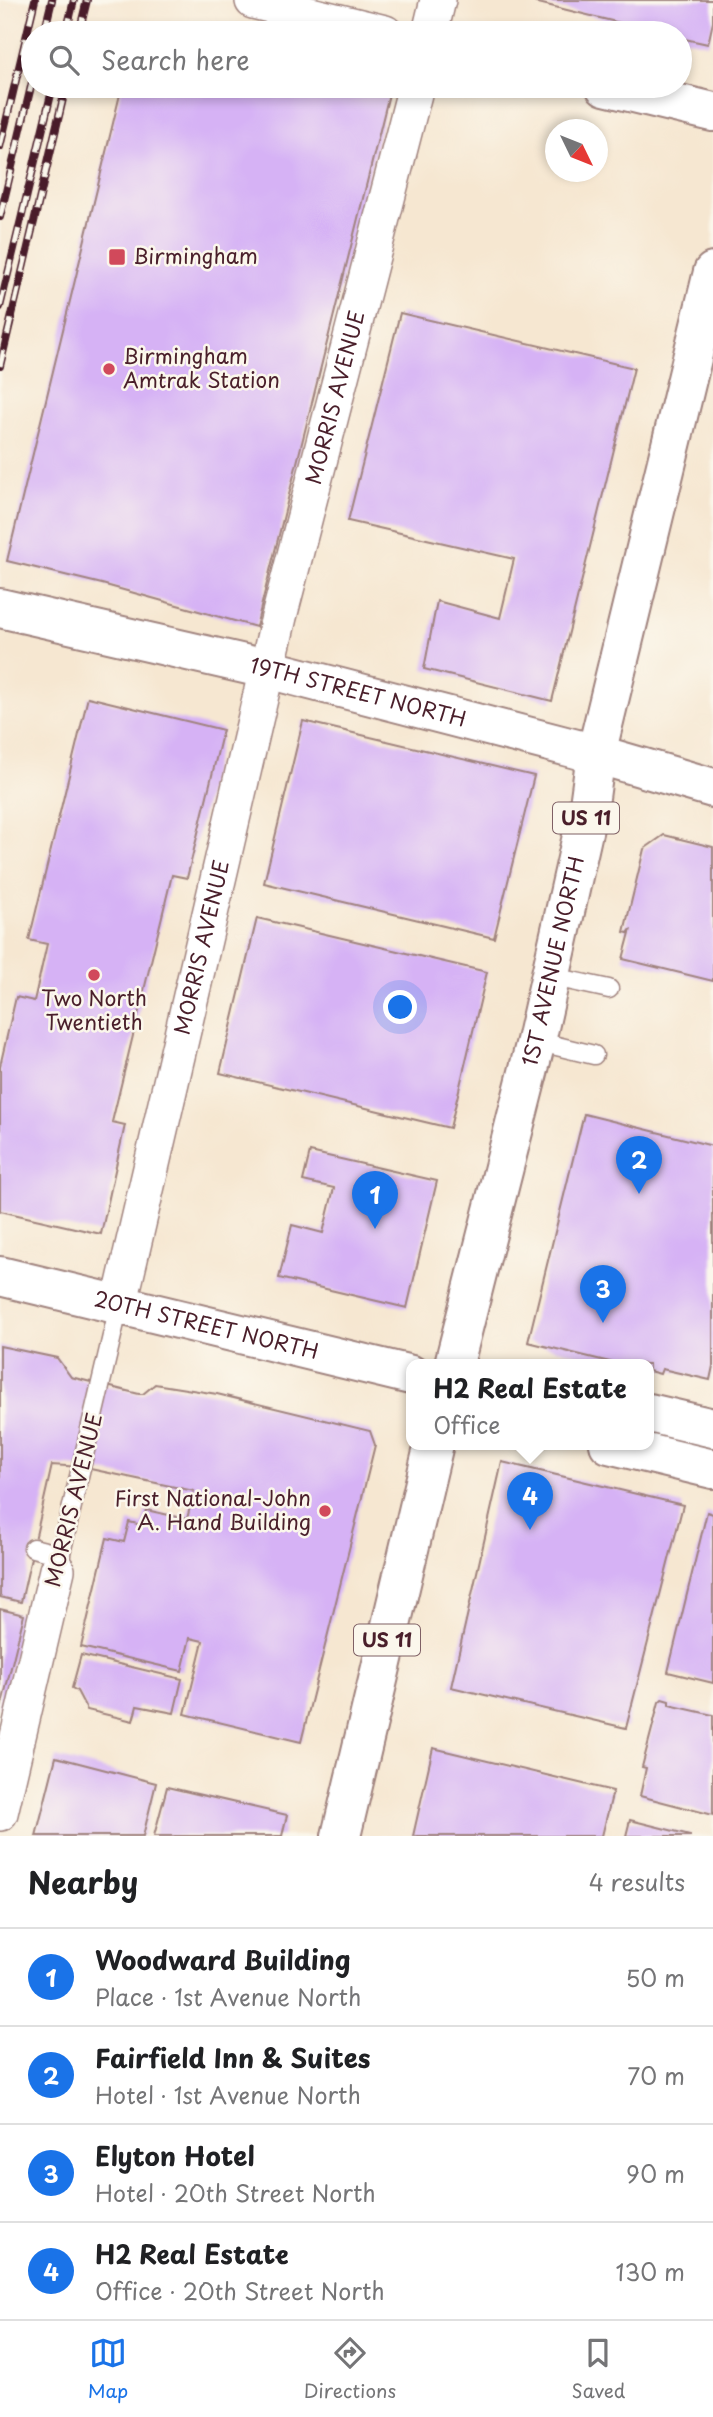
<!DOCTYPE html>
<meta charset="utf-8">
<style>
:root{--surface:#fff;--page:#f6f6f6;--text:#202124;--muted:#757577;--line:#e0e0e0;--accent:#1a73e8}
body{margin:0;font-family:"Playpen Sans",sans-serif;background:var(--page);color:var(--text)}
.compass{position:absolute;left:545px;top:119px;width:63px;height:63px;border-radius:50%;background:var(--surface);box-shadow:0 4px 10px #0003;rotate:133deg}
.you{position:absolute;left:401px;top:1008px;width:24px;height:24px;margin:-18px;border:5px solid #fff;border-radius:50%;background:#1a73e8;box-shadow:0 0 0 10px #1a73e833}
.badge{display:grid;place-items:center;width:46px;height:46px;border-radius:50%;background:var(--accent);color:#fff;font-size:23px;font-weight:700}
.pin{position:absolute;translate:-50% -58px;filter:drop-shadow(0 2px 4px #0008)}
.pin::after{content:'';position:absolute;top:37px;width:24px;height:21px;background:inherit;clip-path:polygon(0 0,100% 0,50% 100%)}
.popup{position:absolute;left:406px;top:1359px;width:248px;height:91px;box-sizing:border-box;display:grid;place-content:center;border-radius:14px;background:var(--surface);filter:drop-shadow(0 2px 5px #0005);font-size:23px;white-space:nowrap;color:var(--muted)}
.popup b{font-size:26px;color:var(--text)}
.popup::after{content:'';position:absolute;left:50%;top:100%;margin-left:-14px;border:14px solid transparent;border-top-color:var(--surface)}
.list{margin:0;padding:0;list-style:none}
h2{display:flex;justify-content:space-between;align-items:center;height:91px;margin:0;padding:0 28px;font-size:30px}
h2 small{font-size:23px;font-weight:400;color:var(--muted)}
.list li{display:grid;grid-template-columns:46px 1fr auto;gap:21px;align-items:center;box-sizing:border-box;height:98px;padding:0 28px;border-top:2px solid var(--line)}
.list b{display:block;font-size:26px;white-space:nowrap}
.list p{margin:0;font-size:23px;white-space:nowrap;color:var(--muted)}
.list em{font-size:23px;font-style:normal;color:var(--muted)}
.icon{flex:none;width:38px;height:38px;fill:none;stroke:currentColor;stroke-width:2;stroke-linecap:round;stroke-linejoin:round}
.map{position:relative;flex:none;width:713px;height:1836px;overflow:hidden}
.search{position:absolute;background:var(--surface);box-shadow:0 4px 10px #0003;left:21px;right:21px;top:21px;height:77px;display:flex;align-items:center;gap:18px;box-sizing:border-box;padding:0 24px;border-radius:38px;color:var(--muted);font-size:26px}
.sheet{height:483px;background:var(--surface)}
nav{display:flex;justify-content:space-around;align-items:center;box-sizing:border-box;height:98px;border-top:2px solid var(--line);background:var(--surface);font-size:19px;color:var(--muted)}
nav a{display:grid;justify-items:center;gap:4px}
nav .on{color:var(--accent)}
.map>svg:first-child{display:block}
.building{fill:#d6b2f5}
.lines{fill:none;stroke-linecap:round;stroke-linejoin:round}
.service-casing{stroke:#a0837e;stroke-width:21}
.minor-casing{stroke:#a0837e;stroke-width:38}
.tertiary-casing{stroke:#a0837e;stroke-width:42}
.secondary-casing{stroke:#a0837e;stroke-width:42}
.primary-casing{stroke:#a0837e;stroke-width:42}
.service{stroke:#fff;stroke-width:18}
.minor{stroke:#fff;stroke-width:35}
.tertiary{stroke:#fff;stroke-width:38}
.secondary{stroke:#fff;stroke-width:38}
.primary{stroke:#fff;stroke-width:38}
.rail-casing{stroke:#4a1f2b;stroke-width:8}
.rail{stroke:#fbf7ec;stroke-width:5;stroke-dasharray:16;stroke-linecap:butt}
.poi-dot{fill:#d1495b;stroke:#fbf7ec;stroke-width:2.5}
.labels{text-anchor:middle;stroke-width:5;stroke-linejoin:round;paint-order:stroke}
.shield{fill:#fbf7ec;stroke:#7f6065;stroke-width:2}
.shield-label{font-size:19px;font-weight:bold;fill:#4a1f2b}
.poi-label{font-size:21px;fill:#4a1f2b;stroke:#fbf7ec;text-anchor:start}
.street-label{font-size:21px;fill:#4a1f2b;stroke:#fbf7ec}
</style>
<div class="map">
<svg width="713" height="1836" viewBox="0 0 713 1836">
<rect width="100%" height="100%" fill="#fbf7ec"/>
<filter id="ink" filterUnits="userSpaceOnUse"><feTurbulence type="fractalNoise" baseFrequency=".0143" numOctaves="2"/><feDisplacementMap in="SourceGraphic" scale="14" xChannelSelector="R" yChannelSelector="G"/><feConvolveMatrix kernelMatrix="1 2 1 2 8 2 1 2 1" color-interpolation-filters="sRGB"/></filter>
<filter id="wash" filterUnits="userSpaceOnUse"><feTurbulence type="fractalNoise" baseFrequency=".00686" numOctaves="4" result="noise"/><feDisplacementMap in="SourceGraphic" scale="28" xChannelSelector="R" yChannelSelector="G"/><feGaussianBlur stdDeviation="1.57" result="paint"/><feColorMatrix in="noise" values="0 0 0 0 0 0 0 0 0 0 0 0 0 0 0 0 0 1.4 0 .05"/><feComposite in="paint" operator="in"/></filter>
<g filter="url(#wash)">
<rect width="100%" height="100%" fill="#f6e7d1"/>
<g id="blocks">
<!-- building -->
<path class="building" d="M 526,0 L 713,0 L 713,22 L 708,44 L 680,38 L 680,33 L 661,33 Z
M 122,86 L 391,86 L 256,627 L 102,584 L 7,561 Z
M 400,313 L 634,368 L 552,701 L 424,669 L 437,601 L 500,618 L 514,559 L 348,521 Z
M 88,697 L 223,730 L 187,878 L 172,875 L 112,1122 L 125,1125 L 101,1234 L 0,1211 L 0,1066 L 16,997 L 34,1001 L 47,944 L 29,940 Z
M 303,721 L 534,776 L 494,938 L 264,883 Z
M 664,835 L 713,847 L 713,981 L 623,959 L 631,929 L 628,933 L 624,932 L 644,849 Z
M 257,918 L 487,972 L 450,1128 L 220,1073 Z
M 584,1114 L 713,1146 L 713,1366 L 710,1380 L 662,1369 L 660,1374 L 649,1371 L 649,1364 L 618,1364 L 528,1342 Z
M 310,1152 L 437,1181 L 407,1308 L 279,1278 L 292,1225 L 323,1233 L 334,1188 L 303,1181 Z
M 0,1346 L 57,1358 L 71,1377 L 139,1394 L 143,1394 L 155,1384 L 217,1394 L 370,1431 L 375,1445 L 301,1742 L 185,1714 L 203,1641 L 190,1638 L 182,1671 L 81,1647 L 107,1538 L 124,1542 L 129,1522 L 142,1525 L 146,1510 L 187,1519 L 194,1491 L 81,1467 L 52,1465 L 21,1602 L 0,1597 Z
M 502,1462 L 683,1505 L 626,1728 L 451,1687 Z
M 707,1512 L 713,1514 L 713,1683 L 668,1672 Z
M 0,1609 L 24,1615 L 1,1708 L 0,1708 Z
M 81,1655 L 182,1679 L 174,1713 L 137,1706 L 133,1721 L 87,1710 L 77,1691 L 72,1688 Z
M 662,1699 L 669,1701 L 669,1705 L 713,1715 L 713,1815 L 640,1796 L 646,1768 L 642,1767 L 659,1702 Z
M 433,1748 L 613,1791 L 602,1836 L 413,1836 Z
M 56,1757 L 156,1783 L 143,1836 L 36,1836 Z
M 167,1787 L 287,1815 L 282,1836 L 154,1836 Z
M 630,1820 L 690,1835 L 690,1836 L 626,1836 Z"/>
</g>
</g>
<g filter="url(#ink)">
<use href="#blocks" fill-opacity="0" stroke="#a0837e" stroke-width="2"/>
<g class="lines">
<!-- service casing -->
<g class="service-casing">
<path id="service" d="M 549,976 L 609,989
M 536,1041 L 594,1055
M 33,1548 L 61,1555
M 57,1570 L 119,1306"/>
</g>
<!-- minor casing -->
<g class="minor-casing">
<g id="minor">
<path d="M 253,1 L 385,33"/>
<path d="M 430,33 L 438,0"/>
<path id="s1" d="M 119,1306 L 279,617 L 416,86"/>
<path d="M 0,1813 L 57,1570"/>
</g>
</g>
<!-- tertiary casing -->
<g class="tertiary-casing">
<path id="tertiary" d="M 605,86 L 713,112"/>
</g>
<!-- secondary casing -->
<g class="secondary-casing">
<g id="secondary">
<path id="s2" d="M 0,608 L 279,672 L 596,754 L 713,788"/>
<path id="s3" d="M 0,1276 L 411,1375"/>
<path d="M 649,1413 L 713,1428"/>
<path d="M 609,1444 L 713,1469"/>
</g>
</g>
<!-- primary casing -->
<g class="primary-casing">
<g id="primary">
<path id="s4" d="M 454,1364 L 536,1041 L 589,805 L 596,754 L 713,272"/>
<path d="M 341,1836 L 434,1444"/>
</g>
</g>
<!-- service -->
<use href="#service" class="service"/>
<!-- minor -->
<use href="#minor" class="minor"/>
<!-- tertiary -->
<use href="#tertiary" class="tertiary"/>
<!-- secondary -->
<use href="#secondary" class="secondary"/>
<!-- primary -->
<use href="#primary" class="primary"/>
<!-- rail casing -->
<g class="rail-casing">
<path id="rail" d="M 44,33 L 52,0
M 66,33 L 74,0
M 79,33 L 87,0
M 0,147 L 35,0
M 0,217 L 33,78
M 0,307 L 53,86
M 0,366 L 66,86"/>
</g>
<!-- rail -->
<use href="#rail" class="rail"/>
</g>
</g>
<!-- markers -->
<g class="poi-dot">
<rect x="108" y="248" width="18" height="18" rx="3.5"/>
<circle cx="109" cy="369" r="7"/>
<circle cx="94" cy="975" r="7"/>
<circle cx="325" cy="1511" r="7"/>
</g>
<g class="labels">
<!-- shield labels -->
<g class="shield">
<rect x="553" y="802.5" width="66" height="31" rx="5"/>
<rect x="354" y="1624.5" width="66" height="31" rx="5"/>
</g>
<g class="shield-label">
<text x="586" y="825">US 11</text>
<text x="387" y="1647">US 11</text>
</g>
<!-- poi labels -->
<g class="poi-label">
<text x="133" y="264">Birmingham</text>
<text x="123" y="364">Birmingham<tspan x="123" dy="24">Amtrak Station</tspan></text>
<text x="94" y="1006" text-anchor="middle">Two North<tspan x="94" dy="24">Twentieth</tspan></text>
<text x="311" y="1506" text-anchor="end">First National-John<tspan x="311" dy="24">A. Hand Building</tspan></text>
</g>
<!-- street labels -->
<g class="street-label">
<text dy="7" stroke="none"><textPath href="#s1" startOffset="934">MORRIS AVENUE</textPath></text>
<text dy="7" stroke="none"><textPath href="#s2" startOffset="368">19TH STREET NORTH</textPath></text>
<text dy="7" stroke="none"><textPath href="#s1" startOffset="368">MORRIS AVENUE</textPath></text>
<text dy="7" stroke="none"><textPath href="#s4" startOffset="415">1ST AVENUE NORTH</textPath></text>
<text dy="7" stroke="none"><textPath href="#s3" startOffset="212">20TH STREET NORTH</textPath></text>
<text transform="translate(74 1500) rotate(-76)" y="7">MORRIS AVENUE</text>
</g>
</g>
</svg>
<svg class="compass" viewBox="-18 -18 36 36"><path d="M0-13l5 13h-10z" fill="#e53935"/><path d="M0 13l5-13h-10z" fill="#757577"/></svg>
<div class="you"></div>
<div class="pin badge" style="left:375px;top:1229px">1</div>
<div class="pin badge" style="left:639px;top:1194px">2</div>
<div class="pin badge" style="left:603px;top:1323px">3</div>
<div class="pin badge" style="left:530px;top:1530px">4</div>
<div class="popup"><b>H2 Real Estate</b>Office</div>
<div class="search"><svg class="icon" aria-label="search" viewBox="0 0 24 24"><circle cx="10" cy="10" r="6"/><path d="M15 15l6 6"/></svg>Search here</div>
</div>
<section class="sheet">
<h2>Nearby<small>4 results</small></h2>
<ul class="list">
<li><span class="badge">1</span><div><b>Woodward Building</b><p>Place · 1st Avenue North</p></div><em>50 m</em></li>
<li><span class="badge">2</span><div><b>Fairfield Inn &amp; Suites</b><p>Hotel · 1st Avenue North</p></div><em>70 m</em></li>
<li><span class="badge">3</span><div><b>Elyton Hotel</b><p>Hotel · 20th Street North</p></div><em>90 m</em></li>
<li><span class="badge">4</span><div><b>H2 Real Estate</b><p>Office · 20th Street North</p></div><em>130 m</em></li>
</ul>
</section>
<nav>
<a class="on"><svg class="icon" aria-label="map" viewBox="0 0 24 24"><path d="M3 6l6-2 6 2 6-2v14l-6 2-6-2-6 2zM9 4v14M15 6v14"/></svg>Map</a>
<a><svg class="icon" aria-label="directions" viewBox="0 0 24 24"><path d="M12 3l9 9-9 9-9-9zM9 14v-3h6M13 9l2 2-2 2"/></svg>Directions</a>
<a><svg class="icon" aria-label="saved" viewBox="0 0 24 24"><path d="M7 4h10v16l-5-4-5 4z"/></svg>Saved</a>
</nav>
